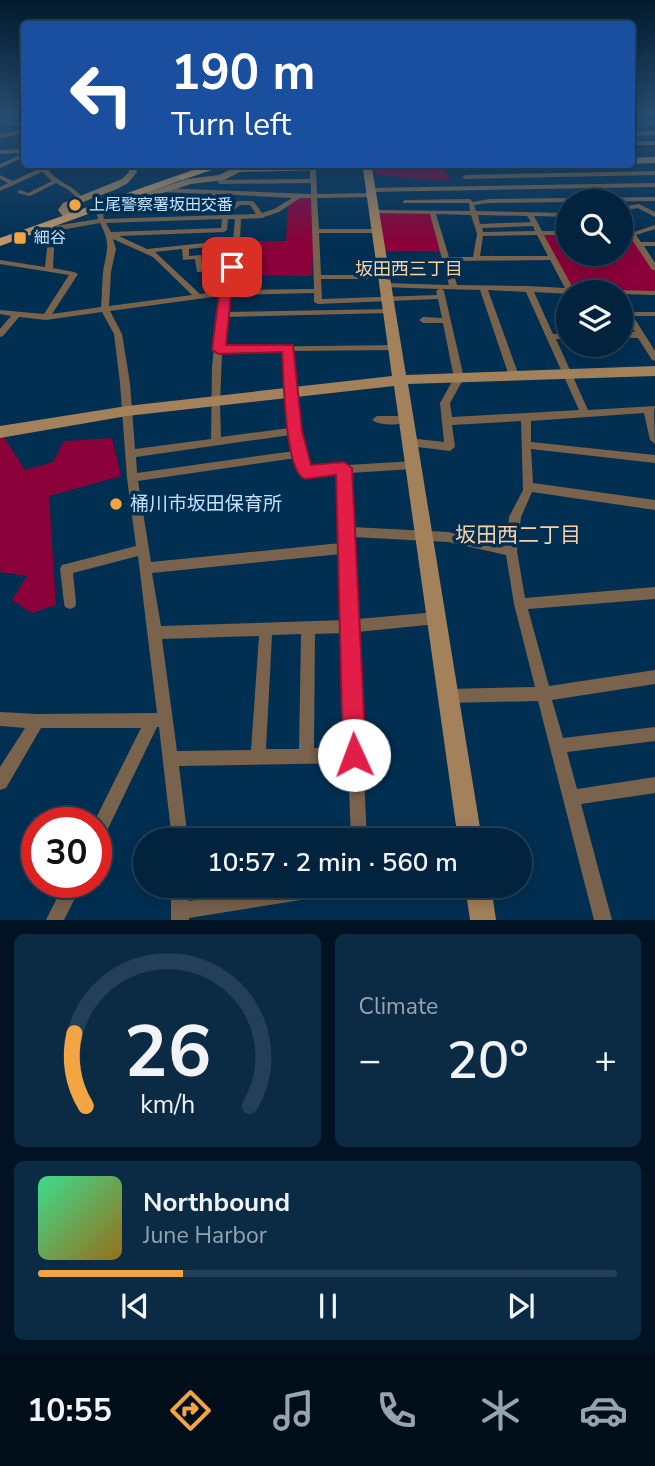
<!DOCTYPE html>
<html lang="en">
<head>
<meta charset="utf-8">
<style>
  :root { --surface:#01233e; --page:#0b2b45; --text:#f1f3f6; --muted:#96a4b0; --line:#234058; --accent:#f3a443 }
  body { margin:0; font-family:"Nunito Sans","Noto Sans JP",sans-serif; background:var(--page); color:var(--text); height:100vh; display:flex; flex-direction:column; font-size:26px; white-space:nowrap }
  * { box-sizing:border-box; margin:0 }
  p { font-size:23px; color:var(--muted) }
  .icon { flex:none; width:38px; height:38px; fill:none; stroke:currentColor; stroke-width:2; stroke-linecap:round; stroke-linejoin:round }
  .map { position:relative; height:920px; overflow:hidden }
  .side { display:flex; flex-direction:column; gap:14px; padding:14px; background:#011322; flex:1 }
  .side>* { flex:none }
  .hud { position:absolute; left:21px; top:21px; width:614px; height:147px; border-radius:7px; box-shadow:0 4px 18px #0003,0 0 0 2px var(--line); background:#1a4fa0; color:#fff; overflow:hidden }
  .buttons { position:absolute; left:556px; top:189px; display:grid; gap:14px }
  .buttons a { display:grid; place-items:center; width:77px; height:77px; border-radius:50%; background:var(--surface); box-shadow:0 4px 18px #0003,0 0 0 2px var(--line); font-size:35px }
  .speed { position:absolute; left:21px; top:807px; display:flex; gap:14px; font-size:35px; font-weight:700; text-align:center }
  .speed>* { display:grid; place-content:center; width:91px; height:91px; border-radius:50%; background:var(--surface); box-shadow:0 4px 18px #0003,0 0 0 2px var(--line); line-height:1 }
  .speed .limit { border:10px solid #d22; background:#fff; color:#111 }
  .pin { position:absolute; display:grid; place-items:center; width:60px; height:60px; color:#fff; margin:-30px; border-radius:14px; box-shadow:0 4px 10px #0006 }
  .me { position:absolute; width:77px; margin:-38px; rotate:358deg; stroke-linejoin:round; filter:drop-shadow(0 0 5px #0008) }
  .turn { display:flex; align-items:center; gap:24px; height:147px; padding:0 35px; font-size:32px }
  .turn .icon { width:91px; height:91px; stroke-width:2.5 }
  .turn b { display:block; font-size:49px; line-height:60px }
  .big { font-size:52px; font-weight:600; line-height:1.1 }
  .side .tile { flex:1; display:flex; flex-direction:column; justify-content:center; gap:10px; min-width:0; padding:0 24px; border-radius:10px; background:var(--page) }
  .side .dial { align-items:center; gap:0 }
  .dial svg { height:182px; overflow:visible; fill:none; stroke:var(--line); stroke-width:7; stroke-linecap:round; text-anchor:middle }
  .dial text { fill:var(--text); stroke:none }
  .song { display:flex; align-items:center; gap:21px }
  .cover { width:84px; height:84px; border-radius:10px; background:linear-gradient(135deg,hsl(150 70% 55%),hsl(40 70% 35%)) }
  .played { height:7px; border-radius:4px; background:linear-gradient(90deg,var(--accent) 25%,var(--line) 25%) }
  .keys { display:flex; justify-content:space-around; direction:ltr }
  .heat { display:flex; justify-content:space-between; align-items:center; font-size:38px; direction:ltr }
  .side .tiles { flex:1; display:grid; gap:14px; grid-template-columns:1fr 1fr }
  .tile:last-child { grid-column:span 2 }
  .trip { position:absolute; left:133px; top:828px; width:399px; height:70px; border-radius:35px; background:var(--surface); box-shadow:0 4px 18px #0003,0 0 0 2px var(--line); font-weight:600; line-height:70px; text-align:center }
  .menu { display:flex; height:112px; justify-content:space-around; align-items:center; background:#000e19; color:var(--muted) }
  .menu .icon { width:49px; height:49px }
  .menu .on { color:var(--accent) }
  .menu b { font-size:32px; color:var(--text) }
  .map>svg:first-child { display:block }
</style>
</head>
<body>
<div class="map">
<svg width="655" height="920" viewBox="0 0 655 920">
  <rect width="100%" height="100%" fill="#012f52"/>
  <!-- green -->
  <g fill="#8b0139">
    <path d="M443 167 451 181 376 175 375 168Z"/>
    <path d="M298 196H315L312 276 229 275 239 241H286L288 204Z"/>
    <path d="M374 211 433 214 443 252 380 251Z"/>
    <path d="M540 233H569V254H621V233H632L655 268V292L569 289Z"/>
    <path d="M0 436H3L25 470 53 462 64 441 112 438 121 476 49 496 56 605 32 613 12 600 27 576 0 572Z"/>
  </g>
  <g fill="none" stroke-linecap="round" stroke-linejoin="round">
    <!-- stream -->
    <path stroke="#4b5855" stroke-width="2" d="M632 129 655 123"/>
    <!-- river -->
    <g fill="#171e0d" fill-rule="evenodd">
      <path d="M655 143V147L632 148V144Z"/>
      <path d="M259 164 244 168 240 165V164Z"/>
    </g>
    <!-- street -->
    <g fill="#79634c" fill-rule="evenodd">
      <path d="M0 120 24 123V126L0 124Z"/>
      <path d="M24 130V133L0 138V134Z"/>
      <path d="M655 131V135L632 136V132Z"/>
      <rect x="632" y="141" width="23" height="4"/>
      <path d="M24 149V153L0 154V150Z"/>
      <path d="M24 153V157L0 168V164Z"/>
      <path d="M40 164H46C50 180 72 184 82 197V199H78L69 190 56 183 30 196 18 193 17 192 20 190 28 193 52 181 42 172 0 191V187L8 183 0 179V175L13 181 40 168Z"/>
      <path d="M313 165 316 167 317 194 371 193 374 195 371 197 317 198 319 229H377L380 231 377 233H319L321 275H384L388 277 384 279H321L322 299 437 295 436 291 439 289 383 287 382 285 386 283 449 285 430 214 374 213 372 212V210L470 211 469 203H403V201L405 200 470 199 473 202 489 199 655 197V201L489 203 474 205 476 211 569 213V217L534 216 542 231H569V235H544L573 288 613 290 617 292H569V294L534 292 553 334 569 333V339H556L588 410 655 406 654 413 655 444 650 440 644 413 531 421V442L655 455V463L531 449 533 483 655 500V510L532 492 521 517 517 551 525 598 655 587V599L528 609 549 686 655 670V684L552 700 563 738 655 727V741L567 752 577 789 655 777V793L581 804 612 920H594L538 701 447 703 442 701 440 696 442 691 447 689 535 687 514 604 506 555 448 542 353 537 357 619 437 612 442 614 444 618 442 622 437 624 357 632 367 840H351L348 763 179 766 188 840H172L159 727H157L102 841 96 843V822H94L141 728H41L6 788 0 790V767L25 728 0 726V712L37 714 157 713 138 556 73 573 76 603 75 607 70 609 65 607 64 603 60 569 62 565 136 546 127 478 120 383 114 334 102 312 46 320 19 317 3 336 0 337V329L11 316 0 314V310L44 314 69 275 0 264V260L45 267 50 222H54L55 226 98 219 97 214C113 201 134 204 153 204L156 192 163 188 311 194V183L220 184 217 182 220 180 310 179V167ZM162 192 210 194 205 201 174 203 173 204 176 206 207 205 235 209 240 205H250L256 214 104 219 103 215 118 208 158 207ZM216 194 292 198 274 209 262 213 254 202 252 201H238L233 205 211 202ZM300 198H311L314 289 229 290 240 243 243 241 240 239 241 219 263 218 264 217 279 212ZM436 214 471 215 477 234 473 257H449ZM478 215 527 216 531 222 480 224ZM222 219 221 228 111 232 106 223ZM228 219H235L233 240 147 249 119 236 224 232 227 230ZM100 223C112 246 106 250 103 273 102 284 102 296 101 307L52 314 78 274 74 272 53 268 55 231ZM533 226 535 231 483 232 482 228ZM537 235 548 256H480L483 236ZM113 239 153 257 192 295 109 306 111 272 116 249ZM233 244 227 265 203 267 201 255 189 256V249ZM182 249 183 260 195 259 197 272 226 270 221 291 200 294 155 252ZM550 260 565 288 528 286 457 285 450 261ZM442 289 480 290 509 376 514 379 519 376 488 290 526 292 579 410 452 417 450 403 464 378 444 291ZM314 293V302L318 304 438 299 442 318 423 317 419 320 423 323H443L454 378 440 403 444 442 409 438 404 442 409 446 450 451 455 447 452 425 521 421 523 490 509 517 506 545 448 532 352 527 350 473 413 469 417 468 418 465 417 462 413 461 348 465 344 464 309 468 299 431 294 351 396 350 400 347 399 345 223 347 226 317 390 313 394 311 390 309 226 312 228 295ZM220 296 212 366 211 439 135 449 130 383 122 334 110 311ZM285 351 289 428 221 437 220 404 222 353ZM290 435 294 451 137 473 136 457ZM296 458 301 475 305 476 339 474 341 543 151 562 138 481ZM341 554 344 620 161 626 152 573ZM344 633 348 748H314L315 634ZM301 634 299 749H266L272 635ZM259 636 251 750 177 751 162 639Z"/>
      <path d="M655 171V175L465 179 462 177 465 175Z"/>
      <path d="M655 183V187L369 192 366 190 369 188Z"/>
      <path d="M639 204 655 212V217L638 208 621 211V207Z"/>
      <path d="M621 216 634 232 655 225V229L636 235 641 242H655V246H644L655 263V270H652L621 223Z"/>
      <path d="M618 290 655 291V295L621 294V292H617Z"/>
      <path d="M621 302H624L630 312H655V316H633L655 351V361L652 360 638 338H621V332H635L621 311Z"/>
      <path d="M377 416H405L410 420C402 426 380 426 372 420Z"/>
      <path d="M65 882H83L64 920H46Z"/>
      <path d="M171 886H188L189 901 282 886H341L338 892 332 895 189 918V920H171Z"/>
    </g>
    <!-- secondary -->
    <g fill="#a3815b" fill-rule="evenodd">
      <path d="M655 157V163L632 164V158Z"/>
      <path d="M128 164H136L137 172 128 183 117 189 70 207 68 210 74 217 73 219H65L58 210 63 203 122 179 129 172Z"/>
      <path d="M317 164H453L372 168 406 375 655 366V376L408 384 482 840H458L394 386 127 416 0 438V426L127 406 392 376 363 169 240 172 224 180 191 184 115 208 110 205 187 179 219 175 238 166Z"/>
      <path d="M465 886H491L496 920H470Z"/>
    </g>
    <!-- primary -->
    <path fill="#c49767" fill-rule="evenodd" d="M201 167 204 168V172L0 246V238Z"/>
    <!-- highway -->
    <path fill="#e2ac71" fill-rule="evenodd" d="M212 164H230L182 180 177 177Z"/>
  </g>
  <!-- sky -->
  <linearGradient id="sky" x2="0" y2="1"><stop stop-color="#011a2d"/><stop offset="0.47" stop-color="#274d71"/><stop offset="1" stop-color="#274d71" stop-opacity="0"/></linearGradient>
  <rect width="655" height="244" fill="url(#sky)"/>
  <!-- route -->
  <path fill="#e11d48" stroke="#92132f" stroke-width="2" d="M232 263 237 267 231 294 226 345H293L302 431 311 465 344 462 352 468 366 755 362 763 354 766 346 763 343 755 336 475 305 479C284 472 284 375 282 352L219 354 212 350 219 294 226 267Z"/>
  <!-- markers -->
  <g fill="#f3a443" stroke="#012f52" stroke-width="2.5">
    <circle cx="75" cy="205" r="7"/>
    <rect x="13" y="231" width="14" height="14" rx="3.5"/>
    <circle cx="116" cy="504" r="7"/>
  </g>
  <g text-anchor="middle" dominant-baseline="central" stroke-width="7" stroke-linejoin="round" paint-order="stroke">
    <!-- far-poi labels -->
    <g font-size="16" fill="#c4e0fd" stroke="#012f52" text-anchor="start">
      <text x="89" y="205">上尾警察署坂田交番</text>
      <text x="34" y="238">細谷</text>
    </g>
    <!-- far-neighbourhood labels -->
    <g font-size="18" fill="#fdd0a1" stroke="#012f52">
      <text x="409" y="269">坂田西三丁目</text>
    </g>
    <!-- poi labels -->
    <g font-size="19" fill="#c4e0fd" stroke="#012f52" text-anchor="start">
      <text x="130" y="504">桶川市坂田保育所</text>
    </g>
    <!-- neighbourhood labels -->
    <g font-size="21" fill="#fdd0a1" stroke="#012f52">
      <text x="518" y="535">坂田西二丁目</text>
    </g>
  </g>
</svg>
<div class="buttons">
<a><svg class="icon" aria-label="search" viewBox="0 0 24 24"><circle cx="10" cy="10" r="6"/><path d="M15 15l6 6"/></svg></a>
<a><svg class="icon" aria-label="layers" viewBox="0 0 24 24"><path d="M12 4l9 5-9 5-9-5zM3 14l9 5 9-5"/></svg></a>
</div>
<div class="speed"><div class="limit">30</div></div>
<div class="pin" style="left:232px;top:267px;background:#d93025"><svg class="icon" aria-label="arrive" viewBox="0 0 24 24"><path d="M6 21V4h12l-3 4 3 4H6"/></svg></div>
<svg class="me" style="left:354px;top:755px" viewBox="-20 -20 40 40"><circle r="19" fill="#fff"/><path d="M0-13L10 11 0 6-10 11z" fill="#e11d48"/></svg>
<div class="trip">10:57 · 2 min · 560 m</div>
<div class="hud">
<div class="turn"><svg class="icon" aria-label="left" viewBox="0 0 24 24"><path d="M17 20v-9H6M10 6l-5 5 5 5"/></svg><div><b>190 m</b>Turn left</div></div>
</div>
</div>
<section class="side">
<div class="tiles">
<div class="tile dial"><svg viewBox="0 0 100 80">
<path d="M14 69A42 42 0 1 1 86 69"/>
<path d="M14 69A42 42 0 0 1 9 37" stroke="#f3a443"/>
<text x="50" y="56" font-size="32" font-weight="700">26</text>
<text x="50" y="72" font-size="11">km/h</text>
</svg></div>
<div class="tile"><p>Climate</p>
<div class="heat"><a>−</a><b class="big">20°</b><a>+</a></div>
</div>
<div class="tile">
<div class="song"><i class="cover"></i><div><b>Northbound</b><p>June Harbor</p></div></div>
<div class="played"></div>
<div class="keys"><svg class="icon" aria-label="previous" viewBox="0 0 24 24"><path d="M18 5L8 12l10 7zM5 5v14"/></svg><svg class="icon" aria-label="pause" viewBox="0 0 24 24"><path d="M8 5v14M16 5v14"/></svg><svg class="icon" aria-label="next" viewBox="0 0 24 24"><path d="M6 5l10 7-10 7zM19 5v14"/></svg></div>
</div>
</div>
</section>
<nav class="menu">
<b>10:55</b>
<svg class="icon on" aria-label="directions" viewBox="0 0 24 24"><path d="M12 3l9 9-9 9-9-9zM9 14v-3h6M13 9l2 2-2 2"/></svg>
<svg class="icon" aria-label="music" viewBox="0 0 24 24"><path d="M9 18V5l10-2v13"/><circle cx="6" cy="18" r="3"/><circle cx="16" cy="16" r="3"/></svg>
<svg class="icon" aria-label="phone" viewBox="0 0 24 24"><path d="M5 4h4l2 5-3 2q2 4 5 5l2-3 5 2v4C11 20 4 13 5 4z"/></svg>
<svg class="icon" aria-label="climate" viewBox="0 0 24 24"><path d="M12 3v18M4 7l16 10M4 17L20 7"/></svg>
<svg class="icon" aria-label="car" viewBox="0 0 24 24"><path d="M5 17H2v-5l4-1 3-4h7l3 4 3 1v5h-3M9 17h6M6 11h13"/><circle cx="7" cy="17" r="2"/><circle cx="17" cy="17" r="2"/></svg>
</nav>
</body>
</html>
